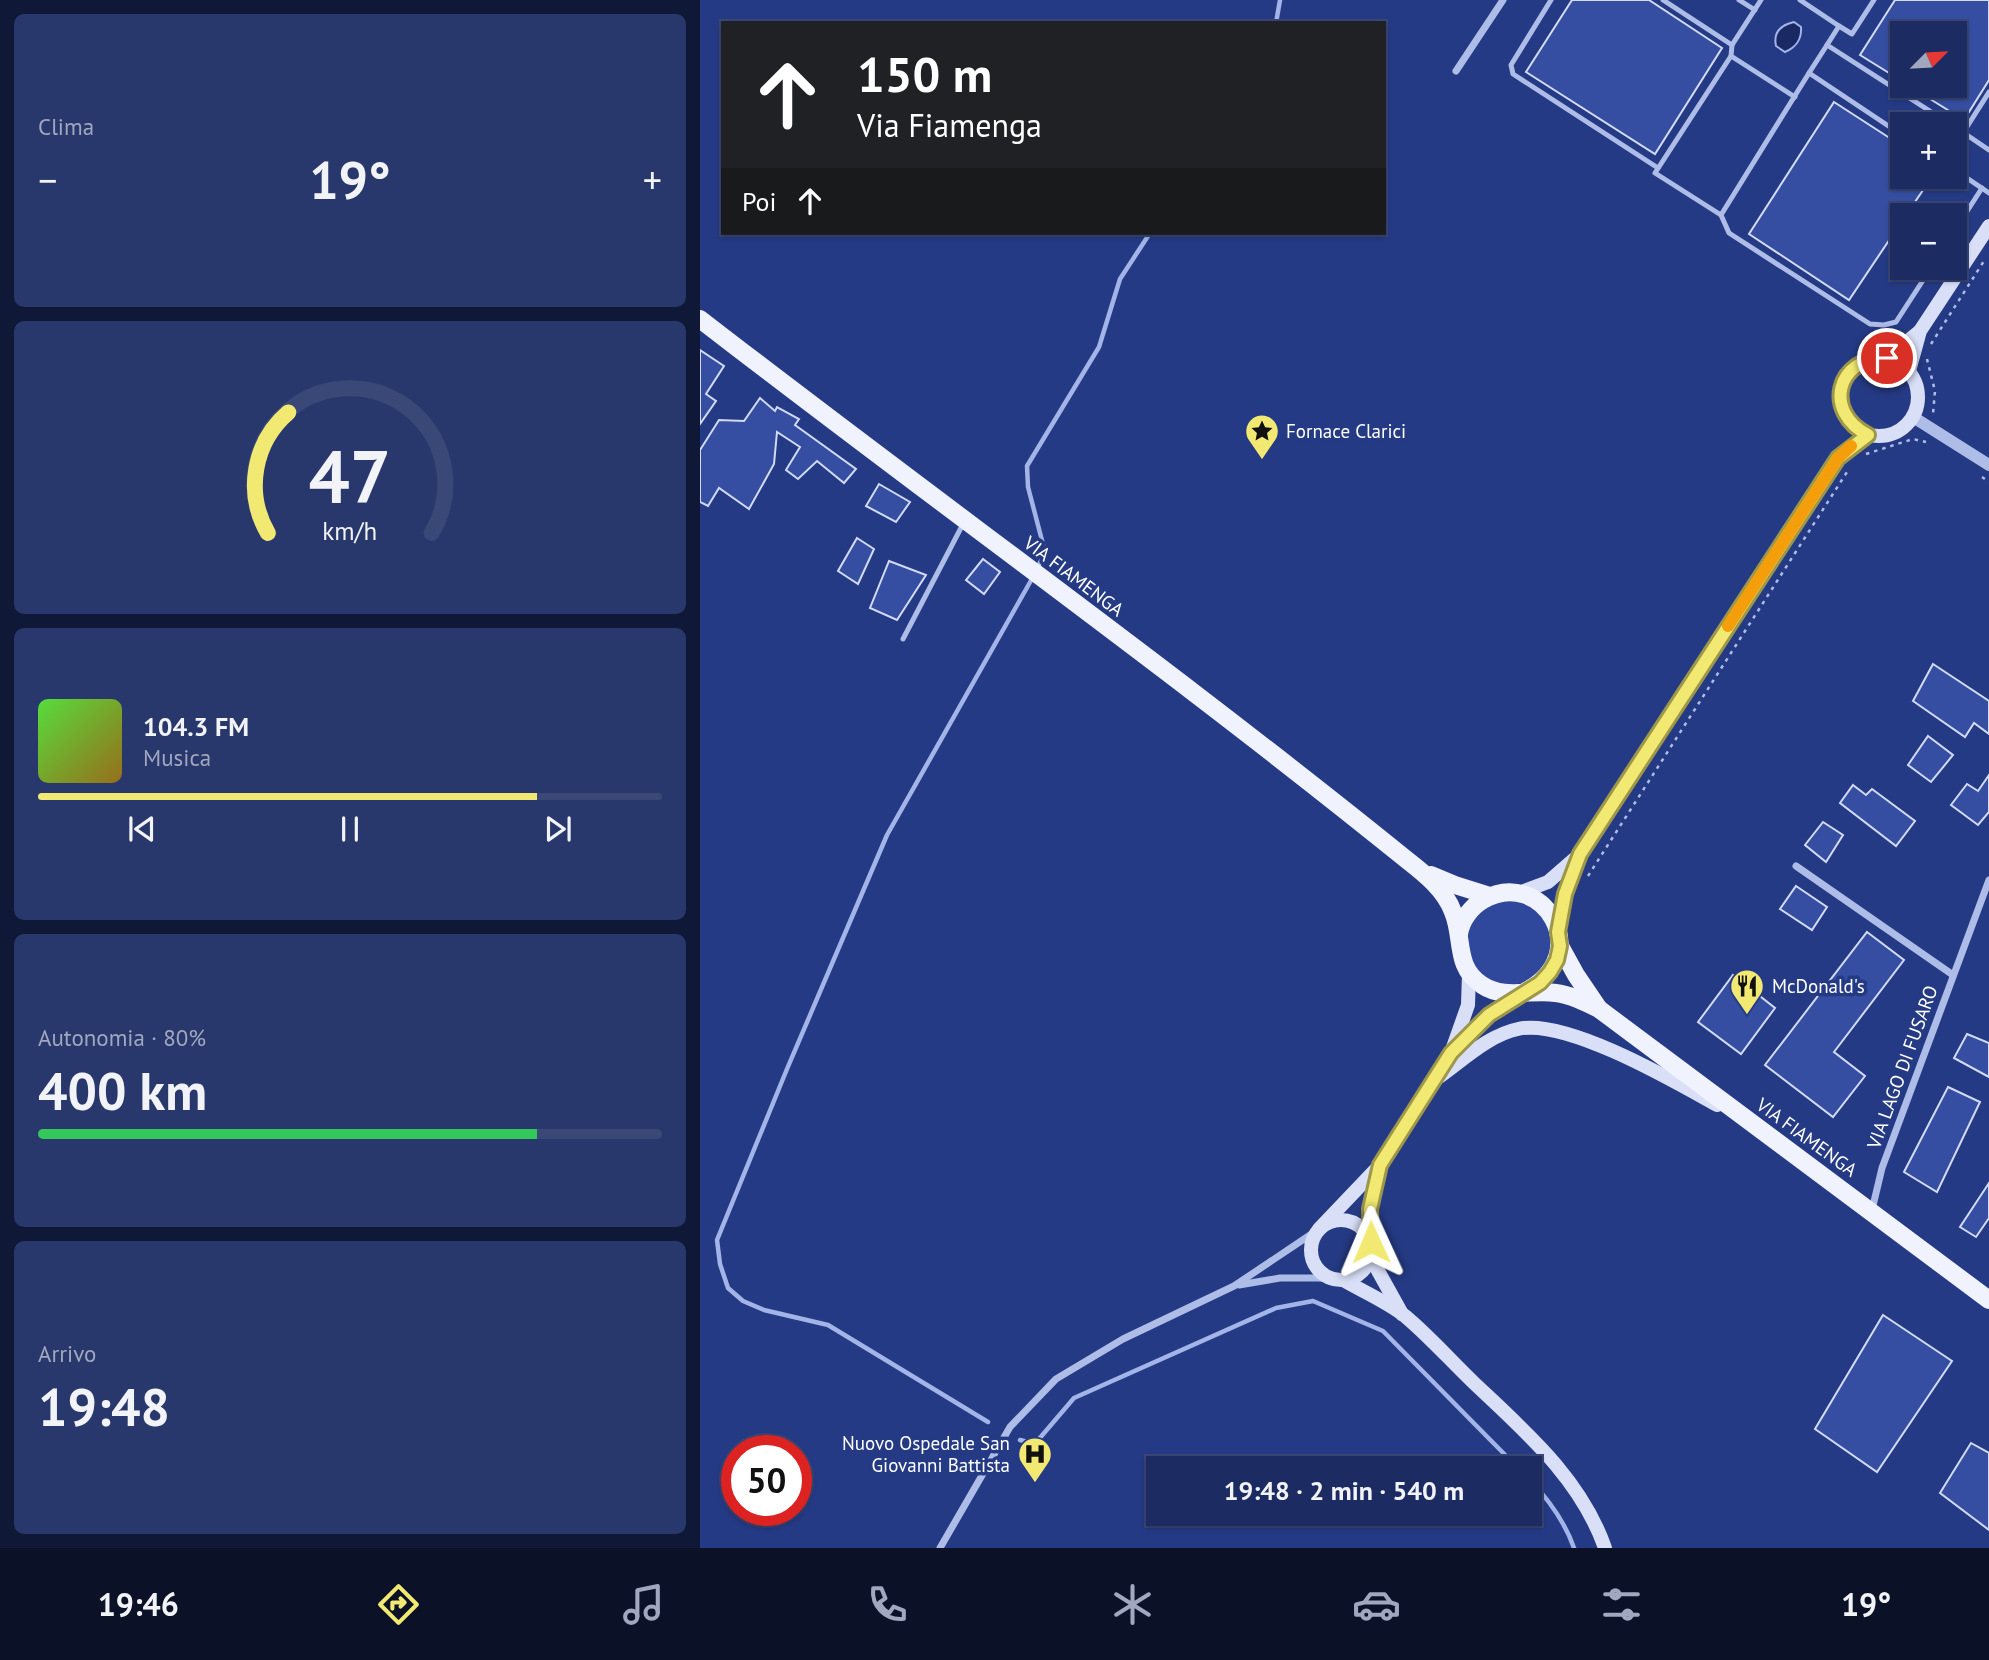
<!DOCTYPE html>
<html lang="it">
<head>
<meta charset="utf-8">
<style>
  :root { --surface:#1c2c63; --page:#29386c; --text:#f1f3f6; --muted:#a0a7be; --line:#3a4878; --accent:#f2e972 }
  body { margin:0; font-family:"PT Sans",sans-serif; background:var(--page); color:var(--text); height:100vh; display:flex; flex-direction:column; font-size:26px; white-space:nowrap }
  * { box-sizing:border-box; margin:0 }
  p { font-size:23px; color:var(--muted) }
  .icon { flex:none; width:38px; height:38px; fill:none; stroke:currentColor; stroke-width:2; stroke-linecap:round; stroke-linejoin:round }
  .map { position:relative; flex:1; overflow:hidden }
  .details { display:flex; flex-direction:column; gap:14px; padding:14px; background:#0f1836; width:700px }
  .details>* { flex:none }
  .top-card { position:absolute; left:21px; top:21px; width:665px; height:214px; border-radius:0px; box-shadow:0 2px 5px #0004,0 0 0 2px var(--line); background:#202124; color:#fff; overflow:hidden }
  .needle { width:46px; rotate:66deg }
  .controls { position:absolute; left:1190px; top:21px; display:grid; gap:14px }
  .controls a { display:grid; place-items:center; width:77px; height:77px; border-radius:0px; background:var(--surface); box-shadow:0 2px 5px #0004,0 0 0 2px var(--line); font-size:35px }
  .speed { position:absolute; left:21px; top:1435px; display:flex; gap:14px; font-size:35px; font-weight:700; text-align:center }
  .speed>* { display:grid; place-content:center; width:91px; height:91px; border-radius:50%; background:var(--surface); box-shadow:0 2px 5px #0004,0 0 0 2px var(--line); line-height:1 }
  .speed .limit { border:10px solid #d22; background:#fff; color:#111 }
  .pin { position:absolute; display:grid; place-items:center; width:60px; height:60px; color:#fff; margin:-30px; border:4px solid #fff; border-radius:50%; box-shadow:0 2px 7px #0007 }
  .me { position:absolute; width:77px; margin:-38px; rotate:359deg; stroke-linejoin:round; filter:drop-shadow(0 0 5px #0008) }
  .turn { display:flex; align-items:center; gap:24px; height:147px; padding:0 21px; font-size:32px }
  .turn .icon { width:91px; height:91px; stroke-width:2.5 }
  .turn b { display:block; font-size:49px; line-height:60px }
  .then { display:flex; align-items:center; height:66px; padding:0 21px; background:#0003; gap:14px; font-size:26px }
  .big { font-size:52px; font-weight:800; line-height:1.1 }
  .details .tile { flex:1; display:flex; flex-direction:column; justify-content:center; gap:10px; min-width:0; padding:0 24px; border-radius:10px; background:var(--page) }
  .details .dial { align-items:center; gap:0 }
  .dial svg { height:182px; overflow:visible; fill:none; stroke:var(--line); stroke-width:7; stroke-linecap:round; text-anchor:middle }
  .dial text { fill:var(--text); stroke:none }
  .song { display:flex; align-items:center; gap:21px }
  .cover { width:84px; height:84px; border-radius:10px; background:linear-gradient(135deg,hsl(110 70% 55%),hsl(40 70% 35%)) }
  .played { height:7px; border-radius:4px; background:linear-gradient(90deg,var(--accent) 80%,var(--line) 80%) }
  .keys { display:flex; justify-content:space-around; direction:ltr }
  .heat { display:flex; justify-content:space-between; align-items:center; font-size:38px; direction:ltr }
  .charge { height:10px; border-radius:5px; background:linear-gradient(90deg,#34c759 80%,var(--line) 0) }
  .trip { position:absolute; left:446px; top:1456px; width:396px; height:70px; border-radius:0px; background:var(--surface); box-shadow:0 2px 5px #0004,0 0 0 2px var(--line); font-weight:800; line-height:70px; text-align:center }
  .menu { display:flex; height:112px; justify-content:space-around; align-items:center; background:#0b1228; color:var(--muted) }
  .menu .icon { width:49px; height:49px }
  .menu .active { color:var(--accent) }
  .menu b { font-size:32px; color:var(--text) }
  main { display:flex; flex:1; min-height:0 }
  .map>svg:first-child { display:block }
</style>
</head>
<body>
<main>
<section class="details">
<div class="tile"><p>Clima</p>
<div class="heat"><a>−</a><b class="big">19°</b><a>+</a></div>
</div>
<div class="tile dial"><svg viewBox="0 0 100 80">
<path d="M14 69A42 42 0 1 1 86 69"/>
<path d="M14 69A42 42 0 0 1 23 16" stroke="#f2e972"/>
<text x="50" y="56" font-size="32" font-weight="700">47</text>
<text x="50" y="72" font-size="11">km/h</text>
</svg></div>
<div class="tile">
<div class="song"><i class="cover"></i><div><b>104.3 FM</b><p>Musica</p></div></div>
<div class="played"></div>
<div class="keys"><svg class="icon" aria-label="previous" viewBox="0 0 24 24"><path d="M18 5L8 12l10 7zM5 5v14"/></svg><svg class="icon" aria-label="pause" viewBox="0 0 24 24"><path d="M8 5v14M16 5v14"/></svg><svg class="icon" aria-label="next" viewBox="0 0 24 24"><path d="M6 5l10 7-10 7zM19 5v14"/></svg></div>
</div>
<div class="tile"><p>Autonomia · 80%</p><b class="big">400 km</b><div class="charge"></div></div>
<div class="tile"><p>Arrivo</p><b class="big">19:48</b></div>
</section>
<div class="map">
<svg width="1289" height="1548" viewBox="0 0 1289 1548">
  <rect width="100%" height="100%" fill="#253a84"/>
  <!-- green -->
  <circle fill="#2f489c" cx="809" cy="943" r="42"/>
  <!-- water -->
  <path fill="#1a2964" stroke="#a2b4e8" stroke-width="2" d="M1094 22 1101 27C1102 40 1096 47 1085 52L1076 46C1073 32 1081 25 1094 22Z"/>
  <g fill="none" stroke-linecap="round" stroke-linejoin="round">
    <!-- stream -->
    <g stroke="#a2b4e8" stroke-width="4.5">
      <path d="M576 23 580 0"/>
      <path d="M337 569 345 552 328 487 327 466 399 347 420 279 450 233"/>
      <path d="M288 1422 128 1325 64 1310 43 1301 28 1288 20 1264 17 1240 87 1069 187 835 333 577"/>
      <path d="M320 1440 332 1443 339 1439 374 1398 576 1308 613 1301 683 1331 818 1468"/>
      <path d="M830 1480C849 1500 865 1522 874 1548"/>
    </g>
  </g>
  <!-- building -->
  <g fill="#354ea1" stroke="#d2daf6" stroke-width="2">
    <path d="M872 0H949L1022 48 955 154 826 72Z"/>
    <path d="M1195 0H1289V80L1264 120 1209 86H1255V33H1202V81L1160 55Z"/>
    <path d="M1134 102 1202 146V177H1232L1206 215H1202V221L1149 300 1049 234Z"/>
    <path d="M0 350 24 366 6 394 16 401 0 424Z"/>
    <path d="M60 398 75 411 77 407 99 419 95 425 156 469 144 483 117 461 98 479 86 470 100 447 77 432 74 464 49 509 19 488 8 506 0 502V450L19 420 44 421Z"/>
    <path d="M179 484 210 502 196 522 166 506Z"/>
    <path d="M157 538 174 549 158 584 138 571Z"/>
    <path d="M283 559 300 572 284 594 266 580Z"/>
    <path d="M189 561 226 575 197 620 170 608Z"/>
    <path d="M1233 664 1289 701V734L1274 723 1265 737 1213 701Z"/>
    <path d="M1228 736 1253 755 1231 782 1208 765Z"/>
    <path d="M1289 775V812L1278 825 1251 805 1267 784 1278 791Z"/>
    <path d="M1153 785 1166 795 1172 789 1215 821 1196 846 1140 803Z"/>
    <path d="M1123 822 1143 835 1126 862 1105 845Z"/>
    <path d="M1096 886 1127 907 1112 930 1080 909Z"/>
    <path d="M1167 932 1204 960 1134 1052 1165 1076 1133 1117 1065 1065Z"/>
    <path d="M1033 975 1075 1008 1041 1054 998 1022Z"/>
    <path d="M1267 1034 1289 1043V1077L1254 1058Z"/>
    <path d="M1248 1087 1280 1102 1237 1192 1204 1172Z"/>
    <path d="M1289 1183V1218L1276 1237 1260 1227Z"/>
    <path d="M1183 1315 1252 1361 1177 1472 1115 1429Z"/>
    <path d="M1271 1443 1289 1453V1530L1240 1493Z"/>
  </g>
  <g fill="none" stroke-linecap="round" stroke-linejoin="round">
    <!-- path -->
    <g stroke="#aebce8" stroke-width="2.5" stroke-dasharray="3.5 5" stroke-linecap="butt">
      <path d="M1231 344 1284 261"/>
      <path d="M1227 359 1235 391 1233 414"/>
      <path d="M1166 454 1213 439 1226 442"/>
      <path d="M1282 477 1289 482"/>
      <path d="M888 876 1147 472"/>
    </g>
    <!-- service -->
    <g stroke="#aebce8" stroke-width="5">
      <path d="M851 0 811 65 813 74 958 168"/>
      <path d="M963 0 1032 45 1031 56 1095 97"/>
      <path d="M1039 0 1055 10"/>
      <path d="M1100 0 1139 26"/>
      <path d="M1174 0 1152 34 1139 26 1127 45 1250 124"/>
      <path d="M1032 45 1061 0"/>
      <path d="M1109 73 1127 45"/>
      <path d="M1255 127 1289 150"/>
      <path d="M1263 133 1289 92"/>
      <path d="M1202 135 1109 73 1021 215 1029 233 1170 324 1184 325 1196 322 1231 268"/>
      <path d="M1255 170 1289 193"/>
      <path d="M1021 215 955 173 1031 56"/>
      <path d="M1255 230 1282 188"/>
      <path d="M203 639 263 524"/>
    </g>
    <!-- minor -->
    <g stroke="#aebce8" stroke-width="7">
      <path d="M756 71 803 0"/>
      <path d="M1096 866 1253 975"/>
      <path d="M1172 1210 1182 1168 1289 880"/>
      <path d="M539 1285 580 1278H627"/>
      <path d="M240 1548 310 1427 356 1379 423 1339 534 1286 619 1229"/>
    </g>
    <!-- tertiary -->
    <path stroke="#aebce8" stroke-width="12" d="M1213 417 1289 465"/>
    <!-- secondary -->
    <g stroke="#d8dff7" stroke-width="14">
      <path d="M1187 358 1219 332"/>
      <circle cx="1179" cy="397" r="39"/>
      <path d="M1209 371 1220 331 1289 226"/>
      <path d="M819 893 848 882 879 855"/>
      <path d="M858 932 865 894 880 854 1138 458 1168 435"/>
      <path d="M755 1050 789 1015 825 992"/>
      <path d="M736 1079C761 1062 788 1035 818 1029 866 1018 974 1081 1017 1105"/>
      <circle cx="641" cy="1250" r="30"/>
      <path d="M619 1229 680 1165 751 1053 768 1005 769 974"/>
      <path d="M671 1241 670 1209 679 1168"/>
      <path d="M671 1258 702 1314"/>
      <path d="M645 1281C664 1292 687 1302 705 1316 729 1336 751 1361 774 1383 826 1432 881 1479 905 1548"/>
    </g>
    <!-- primary -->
    <g stroke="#f0f2fe" stroke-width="18">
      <path d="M0 319C235 501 476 673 707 860 725 874 745 890 753 912 764 938 754 967 782 985 804 1000 831 989 856 993 871 995 885 1002 899 1009L1289 1300"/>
      <path d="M731 875 755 885 790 896"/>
      <path d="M759 934C761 920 771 907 783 900 841 866 897 953 826 991"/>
      <path d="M860 946 876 975 899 1009"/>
    </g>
  </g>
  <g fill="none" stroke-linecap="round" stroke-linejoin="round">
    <!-- route casing -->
    <g stroke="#9d974a" stroke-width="18">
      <path id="route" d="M671 1242 670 1209 680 1165 751 1053 789 1015 840 983 850 972 857 960 860 946 858 932 865 894 880 854 1138 458 1168 435C1123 412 1136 357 1187 358"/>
    </g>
    <!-- route -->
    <use href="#route" stroke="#f2e972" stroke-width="12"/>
    <!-- slow -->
    <path stroke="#f59e0b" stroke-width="12" d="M1028 626 1138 458 1151 446"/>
  </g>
  <!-- icons -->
  <defs>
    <g id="sight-pin" transform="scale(1.75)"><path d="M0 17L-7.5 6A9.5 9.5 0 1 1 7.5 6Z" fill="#f2e972" stroke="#253a84"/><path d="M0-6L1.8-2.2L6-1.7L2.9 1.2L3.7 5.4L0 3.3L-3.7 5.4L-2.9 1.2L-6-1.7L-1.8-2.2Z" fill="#111"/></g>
    <g id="restaurant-pin" transform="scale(1.75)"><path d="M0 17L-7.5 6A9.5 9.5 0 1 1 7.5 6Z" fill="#f2e972" stroke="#253a84"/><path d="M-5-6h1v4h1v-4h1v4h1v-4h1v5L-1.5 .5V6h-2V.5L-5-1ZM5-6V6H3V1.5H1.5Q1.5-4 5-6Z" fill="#111"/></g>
    <g id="hospital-pin" transform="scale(1.75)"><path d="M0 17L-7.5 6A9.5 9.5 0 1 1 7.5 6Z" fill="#f2e972" stroke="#253a84"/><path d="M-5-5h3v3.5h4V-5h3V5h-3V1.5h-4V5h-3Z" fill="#111"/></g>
  </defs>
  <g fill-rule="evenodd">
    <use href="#sight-pin" x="562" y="431"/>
    <use href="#restaurant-pin" x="1047" y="986"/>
    <use href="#hospital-pin" x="335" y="1454"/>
  </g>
  <g text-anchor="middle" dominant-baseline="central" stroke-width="7" stroke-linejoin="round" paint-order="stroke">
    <!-- poi labels -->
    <g font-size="19" fill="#fff" stroke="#253a84" text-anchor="start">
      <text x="586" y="431">Fornace Clarici</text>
      <text x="1072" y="986">McDonald's</text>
      <text x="310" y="1443" text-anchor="end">Nuovo Ospedale San<tspan x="310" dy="22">Giovanni Battista</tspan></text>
    </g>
    <!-- street labels -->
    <g font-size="19" fill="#fff" stroke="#253a84">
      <text transform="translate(374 576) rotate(37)">VIA FIAMENGA</text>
      <text transform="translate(1202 1067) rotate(-70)">VIA LAGO DI FUSARO</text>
      <text transform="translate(1107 1137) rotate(36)">VIA FIAMENGA</text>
    </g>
  </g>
</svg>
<div class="controls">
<a><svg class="needle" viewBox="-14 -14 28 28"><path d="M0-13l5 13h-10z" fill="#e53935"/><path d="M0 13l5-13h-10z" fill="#a0a7be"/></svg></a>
<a>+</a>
<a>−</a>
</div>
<div class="speed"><div class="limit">50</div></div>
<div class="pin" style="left:1187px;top:358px;background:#d93025"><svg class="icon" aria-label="arrive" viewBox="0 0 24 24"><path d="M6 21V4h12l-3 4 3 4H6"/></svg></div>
<svg class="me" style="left:671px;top:1242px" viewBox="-20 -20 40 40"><path d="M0-17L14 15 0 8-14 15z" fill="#f2e972" stroke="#fff" stroke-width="4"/></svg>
<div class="trip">19:48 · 2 min · 540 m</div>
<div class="top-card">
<div class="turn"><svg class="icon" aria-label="ahead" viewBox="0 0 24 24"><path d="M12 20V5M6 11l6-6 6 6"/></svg><div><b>150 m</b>Via Fiamenga</div></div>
<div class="then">Poi<svg class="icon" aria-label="ahead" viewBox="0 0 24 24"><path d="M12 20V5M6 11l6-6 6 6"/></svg></div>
</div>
</div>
</main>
<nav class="menu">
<b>19:46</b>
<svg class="icon active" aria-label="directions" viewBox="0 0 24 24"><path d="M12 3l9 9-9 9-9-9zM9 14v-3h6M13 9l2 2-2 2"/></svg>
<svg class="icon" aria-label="music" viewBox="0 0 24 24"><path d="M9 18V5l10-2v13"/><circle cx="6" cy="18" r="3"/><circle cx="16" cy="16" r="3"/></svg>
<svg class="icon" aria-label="phone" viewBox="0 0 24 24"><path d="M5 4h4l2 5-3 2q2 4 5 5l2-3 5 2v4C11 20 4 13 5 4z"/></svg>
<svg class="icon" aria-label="climate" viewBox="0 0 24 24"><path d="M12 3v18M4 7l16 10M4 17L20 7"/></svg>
<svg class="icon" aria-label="car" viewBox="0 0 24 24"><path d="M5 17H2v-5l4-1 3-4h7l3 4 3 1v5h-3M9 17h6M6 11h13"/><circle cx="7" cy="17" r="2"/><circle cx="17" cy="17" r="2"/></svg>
<svg class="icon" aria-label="filters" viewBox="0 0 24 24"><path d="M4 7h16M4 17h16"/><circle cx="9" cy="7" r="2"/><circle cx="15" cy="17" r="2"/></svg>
<b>19°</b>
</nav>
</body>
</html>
